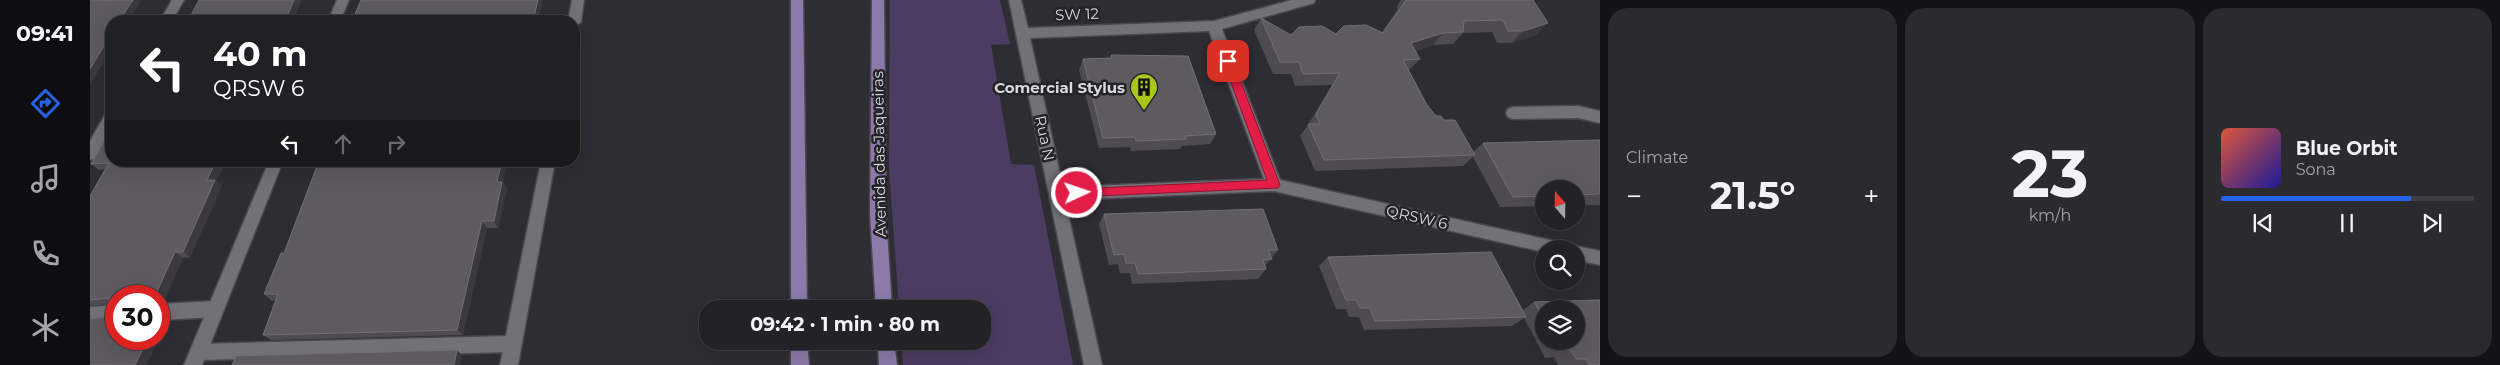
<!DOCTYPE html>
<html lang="en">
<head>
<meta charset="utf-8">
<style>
  :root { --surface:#232227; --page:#2b2a2f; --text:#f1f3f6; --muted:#a3a4a7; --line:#403f44; --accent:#2563eb }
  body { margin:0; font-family:Montserrat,sans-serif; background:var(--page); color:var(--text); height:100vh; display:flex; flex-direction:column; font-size:19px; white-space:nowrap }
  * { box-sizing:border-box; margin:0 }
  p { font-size:16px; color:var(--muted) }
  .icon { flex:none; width:28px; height:28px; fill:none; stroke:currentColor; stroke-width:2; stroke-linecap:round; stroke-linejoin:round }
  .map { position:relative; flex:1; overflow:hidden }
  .side { display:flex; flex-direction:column; gap:8px; padding:8px; background:#131315; width:900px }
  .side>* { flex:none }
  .guide { position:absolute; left:15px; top:15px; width:475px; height:152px; border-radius:20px; box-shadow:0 5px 20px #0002,0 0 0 1px var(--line); background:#202124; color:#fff; overflow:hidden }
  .needle { width:32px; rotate:340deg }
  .buttons { position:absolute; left:1445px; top:180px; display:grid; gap:10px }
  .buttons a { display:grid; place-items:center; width:50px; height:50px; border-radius:50%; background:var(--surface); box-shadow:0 5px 20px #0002,0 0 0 1px var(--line); font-size:25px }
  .speed { position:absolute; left:15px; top:285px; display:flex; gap:10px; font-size:25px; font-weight:700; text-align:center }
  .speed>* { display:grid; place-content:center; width:65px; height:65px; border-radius:50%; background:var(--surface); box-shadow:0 5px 20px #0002,0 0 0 1px var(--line); line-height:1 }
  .speed .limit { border:8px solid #d22; background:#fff; color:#111 }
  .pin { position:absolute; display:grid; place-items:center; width:42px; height:42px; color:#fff; margin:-21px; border-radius:10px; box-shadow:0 2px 8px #0006 }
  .me { position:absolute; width:55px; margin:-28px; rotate:87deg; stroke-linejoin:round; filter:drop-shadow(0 0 4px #0008) }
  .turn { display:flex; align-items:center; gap:18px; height:105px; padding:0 25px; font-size:22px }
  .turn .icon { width:65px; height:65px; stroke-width:2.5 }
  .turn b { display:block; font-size:35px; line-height:42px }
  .lanes { display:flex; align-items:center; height:48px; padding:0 25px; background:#0003; justify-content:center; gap:25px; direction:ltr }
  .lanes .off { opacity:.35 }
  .big { font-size:38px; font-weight:700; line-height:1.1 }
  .side .tile { flex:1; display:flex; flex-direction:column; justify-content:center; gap:8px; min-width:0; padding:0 18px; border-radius:20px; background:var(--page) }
  .side .dial { align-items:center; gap:0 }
  .dial b { font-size:65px; line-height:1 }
  .song { display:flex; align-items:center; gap:15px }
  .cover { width:60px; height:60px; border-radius:8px; background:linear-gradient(135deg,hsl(10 70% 55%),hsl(240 70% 35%)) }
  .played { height:5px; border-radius:2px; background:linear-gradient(90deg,var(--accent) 75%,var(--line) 75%) }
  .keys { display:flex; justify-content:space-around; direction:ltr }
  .heat { display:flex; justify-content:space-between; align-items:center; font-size:28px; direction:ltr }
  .side .tiles { flex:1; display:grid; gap:8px; grid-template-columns:repeat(3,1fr) }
  .trip { position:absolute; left:609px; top:300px; width:292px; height:50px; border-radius:20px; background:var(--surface); box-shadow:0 5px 20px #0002,0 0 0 1px var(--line); font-weight:700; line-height:50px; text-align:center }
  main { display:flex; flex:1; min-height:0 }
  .menu { display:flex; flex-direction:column; width:90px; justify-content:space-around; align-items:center; background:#0e0e10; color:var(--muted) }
  .menu .icon { width:35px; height:35px }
  .menu .current { color:var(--accent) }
  .menu b { font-size:22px; color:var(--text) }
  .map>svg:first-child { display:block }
</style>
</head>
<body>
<main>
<nav class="menu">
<b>09:41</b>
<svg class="icon current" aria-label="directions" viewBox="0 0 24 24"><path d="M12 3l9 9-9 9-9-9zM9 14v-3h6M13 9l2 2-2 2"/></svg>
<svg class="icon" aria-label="music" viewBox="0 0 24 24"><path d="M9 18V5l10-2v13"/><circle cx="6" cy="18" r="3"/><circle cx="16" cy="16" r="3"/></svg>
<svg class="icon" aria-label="phone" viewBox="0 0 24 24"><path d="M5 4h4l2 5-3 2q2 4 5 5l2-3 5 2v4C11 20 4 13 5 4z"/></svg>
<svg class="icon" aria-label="climate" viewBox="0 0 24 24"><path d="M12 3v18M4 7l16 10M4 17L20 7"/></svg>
</nav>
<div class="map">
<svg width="1510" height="365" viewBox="0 0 1510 365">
  <rect width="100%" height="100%" fill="#2f2d34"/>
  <!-- green -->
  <path fill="#4b3d62" d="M800 0H910L920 44 901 45 921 164 944 165 983 365H813L812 341H892V309H809L799 167Z"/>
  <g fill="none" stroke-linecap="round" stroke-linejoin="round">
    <!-- service casing -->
    <g stroke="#4a484d" stroke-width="3">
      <g id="service">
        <path d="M1488 106 1510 111V123L1488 118 1423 119 1418 117 1416 113 1418 109 1423 107Z"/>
        <path d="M126 301 132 304 134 309 132 314 126 317 69 320V304Z"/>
        <path d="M26 305V321L0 323V307Z"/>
        <path d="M423 336 429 338 431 344 429 350 423 352 109 360 103 358 100 352 103 346 109 344Z"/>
      </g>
    </g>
    <!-- minor casing -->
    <g stroke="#4a484d" stroke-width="3">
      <g id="minor">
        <path d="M82 0H94L82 21H70Z"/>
        <path d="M247 0H259L250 21H238Z"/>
        <path d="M482 0H494L491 22 484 27V21H478Z"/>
        <path d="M919 0H931L938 28 1124 21 1202 0H1225L1224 3 1132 29 1190 180 1469 242 1475 244 1477 249H1454V252L1184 191 975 200 1012 365H994ZM1119 31 1174 179 973 187 940 38Z"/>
        <path d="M21 112V129L5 158 0 160V141L16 113Z"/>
        <path d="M179 161H193L112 365H94Z"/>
        <path d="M451 161H465L428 365H410Z"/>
        <path d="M1486 246 1510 251V265L1486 260V249H1480Z"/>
      </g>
    </g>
    <!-- primary casing -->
    <g stroke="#4a484d" stroke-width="3">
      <g id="primary">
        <path d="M701 0H713L717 309H701Z"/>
        <path d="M782 0H794L796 214 802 309H786L780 214Z"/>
        <path d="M701 341H717L719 365H701Z"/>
        <path d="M788 341H804L807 365H789Z"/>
      </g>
    </g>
    <!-- service -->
    <use href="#service" fill="#737178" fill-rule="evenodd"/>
    <!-- minor -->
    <use href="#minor" fill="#737178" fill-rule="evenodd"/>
    <!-- primary -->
    <use href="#primary" fill="#8b7aaa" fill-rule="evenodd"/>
  </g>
  <!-- wall -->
  <g fill="#4e4c52" fill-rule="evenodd">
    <path d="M1311 0H1443L1447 35 1421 43H1407L1402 32 1373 33 1363 44 1343 45 1325 51 1330 59 1319 70 1337 105 1346 116 1354 120 1383 152 1393 143 1510 140V205H1486V189H1454V206L1410 207 1383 157 1373 166 1225 171 1210 136 1218 125 1242 85 1205 86 1201 74H1183L1164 30 1171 18 1201 35 1292 32 1308 9 1307 6Z"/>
    <path d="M1021 55 1126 134 1120 144 1092 146 1090 149 1041 151 1040 147 1009 148 989 70 993 59 1020 58Z"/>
    <path d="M21 129V161H136L126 181 132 186 100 257 93 258 73 302 69 303V296H26V339H68L56 365H0V319L19 317V304L0 306V196L15 169 9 170 1 164Z"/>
    <path d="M413 183 417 189 408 228H397L373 335 181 340 173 335 186 300 182 301 174 294Z"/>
    <path d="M1014 214 1188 250 1175 266 1176 269 1168 279 1042 284 1040 273H1030L1028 264 1019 265 1009 224Z"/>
    <path d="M1401 252 1433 310 1444 302 1510 300V365H1468L1464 357 1455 358 1434 318 1422 326 1274 330 1269 317H1259L1256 309H1246L1229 266 1238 257ZM1454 309H1486V341H1454Z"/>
  </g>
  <!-- shaded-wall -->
  <g fill="#3b393f">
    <path d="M43 0H52L39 21H29Z"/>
    <path d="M204 0H212L203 21H195Z"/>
    <path d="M448 0H453L448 21H443Z"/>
    <path d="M1458 23 1447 35 1421 43 1433 31Z"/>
    <path d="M1353 33 1343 45 1311 55 1321 43Z"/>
    <path d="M21 34V50L0 85V69Z"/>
    <path d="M126 161H136L126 181 132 186 100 257 93 252 117 180Z"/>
    <path d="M412 161H418L413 183 417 189 408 228 404 221 407 182Z"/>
    <path d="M392 221 397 228 373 335 367 330Z"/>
    <path d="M85 252 93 258 73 302 69 303V296H65Z"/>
    <path d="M69 317 77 321 69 338Z"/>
    <path d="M58 339H68L56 365H45Z"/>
    <path d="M367 350 372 355 370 365H364Z"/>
  </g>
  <!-- building -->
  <g fill="#5d5b60" stroke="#706f74">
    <path d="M0 0H43L29 21H21V34L0 69Z"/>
    <path d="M109 0H204L195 21H98Z"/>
    <path d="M271 0H448L443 21H262Z"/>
    <path d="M1316 0H1443L1458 23 1433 31H1418L1413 20 1374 21 1373 32 1353 33 1321 43 1330 59 1313 60 1337 105 1346 116H1351L1354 120H1365L1385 155 1234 160 1218 124H1230L1226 114 1250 73 1213 74 1209 62H1190L1171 18 1201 35 1209 27 1232 26 1246 34 1254 26 1276 25 1293 33Z"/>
    <path d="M1021 55 1098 56 1126 134 1095 136 1096 139 1046 141 1045 137 1013 138 993 59 1022 58Z"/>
    <path d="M21 129V161H126L117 180H125L93 252H85L65 296H26V339H58L45 365H0V319L19 317V298L0 300V196L19 163 1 164Z"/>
    <path d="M1510 140V194L1486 195V189H1454V196L1423 197 1393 143Z"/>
    <path d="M229 161H412L407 182H412L404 221H392L367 330 173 335 188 294H174L191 253H194Z"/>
    <path d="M1173 209 1188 250H1178L1182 259 1173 260 1176 269 1048 274 1045 263H1036L1034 254 1024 255 1014 214Z"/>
    <path d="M1401 252 1436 317 1285 321 1280 308H1270L1266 300H1256L1238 257Z"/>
    <path d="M1510 300V365H1500L1496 359H1486L1480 349H1471L1466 341H1486V309H1454V319L1444 302Z"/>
    <path d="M367 350 364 365H142L146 356Z"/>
  </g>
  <!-- route -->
  <path fill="#e11d48" stroke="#92132f" d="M1138 57 1143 61 1190 185 1188 188 983 197V190L987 189 1177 180 1133 61Z"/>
  <!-- icons -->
  <defs>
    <g id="building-pin" transform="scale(1.4375)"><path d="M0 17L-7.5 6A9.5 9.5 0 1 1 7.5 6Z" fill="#a9c71a" stroke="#25232a"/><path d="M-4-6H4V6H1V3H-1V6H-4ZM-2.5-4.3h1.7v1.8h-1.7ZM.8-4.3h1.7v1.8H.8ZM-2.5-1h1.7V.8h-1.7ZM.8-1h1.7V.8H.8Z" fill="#111"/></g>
  </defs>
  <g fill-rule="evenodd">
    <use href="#building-pin" x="1054" y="87"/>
  </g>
  <g text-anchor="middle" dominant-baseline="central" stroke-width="5" stroke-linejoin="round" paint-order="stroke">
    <!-- street labels -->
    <g font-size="15" fill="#dad9dd" stroke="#25232a">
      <text transform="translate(987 14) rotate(-2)">SW 12</text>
      <text transform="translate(955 138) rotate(78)">Rua N</text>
      <text transform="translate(789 154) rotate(-91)">Avenida das Jaqueiras</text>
      <text transform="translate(1327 217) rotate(13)">QRSW 6</text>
    </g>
    <!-- poi labels -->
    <g font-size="15" font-weight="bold" fill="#dad9dd" stroke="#25232a" text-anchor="end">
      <text x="1035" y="87">Comercial Stylus</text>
    </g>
  </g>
</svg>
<div class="buttons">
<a><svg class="needle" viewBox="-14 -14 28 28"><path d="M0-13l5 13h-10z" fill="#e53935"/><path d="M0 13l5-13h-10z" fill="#a3a4a7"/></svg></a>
<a><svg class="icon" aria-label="search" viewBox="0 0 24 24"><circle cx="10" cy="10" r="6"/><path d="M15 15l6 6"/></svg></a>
<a><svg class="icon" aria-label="layers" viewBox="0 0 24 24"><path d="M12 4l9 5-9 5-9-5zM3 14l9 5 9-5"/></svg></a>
</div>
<div class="speed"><div class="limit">30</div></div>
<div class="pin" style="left:1138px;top:61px;background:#d93025"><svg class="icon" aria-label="arrive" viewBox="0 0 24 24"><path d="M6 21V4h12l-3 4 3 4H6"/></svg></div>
<svg class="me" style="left:987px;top:193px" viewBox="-20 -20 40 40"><circle r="17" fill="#e11d48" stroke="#fff" stroke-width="3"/><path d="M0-11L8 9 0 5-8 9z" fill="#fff"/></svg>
<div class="trip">09:42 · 1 min · 80 m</div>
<div class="guide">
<div class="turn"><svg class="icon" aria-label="left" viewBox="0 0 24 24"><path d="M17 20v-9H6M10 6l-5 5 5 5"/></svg><div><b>40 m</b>QRSW 6</div></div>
<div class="lanes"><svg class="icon" aria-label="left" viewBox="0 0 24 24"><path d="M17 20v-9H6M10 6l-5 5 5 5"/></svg><svg class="icon off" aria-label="ahead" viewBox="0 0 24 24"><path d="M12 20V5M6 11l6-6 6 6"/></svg><svg class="icon off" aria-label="right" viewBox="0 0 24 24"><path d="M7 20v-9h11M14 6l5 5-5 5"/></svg></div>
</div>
</div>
<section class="side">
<div class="tiles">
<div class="tile"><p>Climate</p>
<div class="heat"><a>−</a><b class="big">21.5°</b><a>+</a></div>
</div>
<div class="tile dial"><b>23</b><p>km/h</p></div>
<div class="tile">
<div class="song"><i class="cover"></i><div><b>Blue Orbit</b><p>Sona</p></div></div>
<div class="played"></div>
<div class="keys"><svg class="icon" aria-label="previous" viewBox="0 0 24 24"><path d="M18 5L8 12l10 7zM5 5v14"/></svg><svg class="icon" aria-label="pause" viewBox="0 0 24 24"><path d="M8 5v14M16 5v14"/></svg><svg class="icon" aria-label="next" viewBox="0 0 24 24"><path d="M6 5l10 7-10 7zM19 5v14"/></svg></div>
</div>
</div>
</section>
</main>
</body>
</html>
